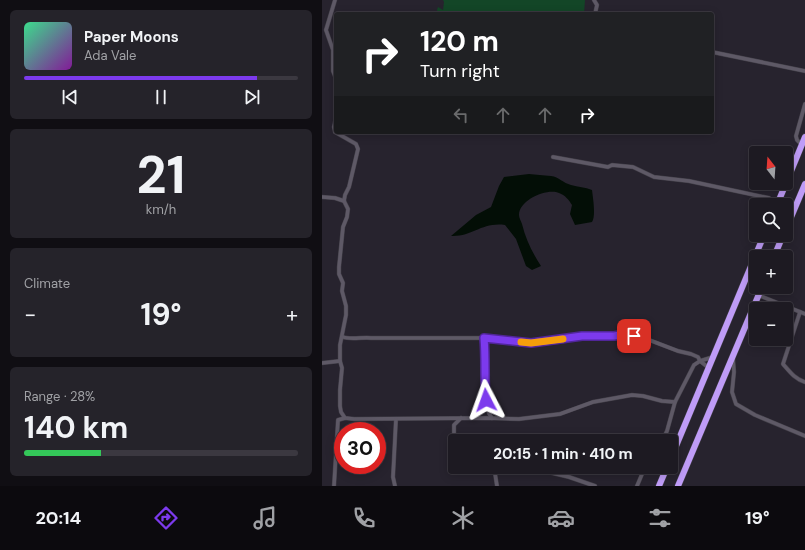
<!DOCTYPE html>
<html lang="en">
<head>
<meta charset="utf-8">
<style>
  :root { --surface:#1d1a22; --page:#25232a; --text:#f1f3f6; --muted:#a0a1a5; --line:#3b3840; --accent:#7c3aed }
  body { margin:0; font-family:"DM Sans",sans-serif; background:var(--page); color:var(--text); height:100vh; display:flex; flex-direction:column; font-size:15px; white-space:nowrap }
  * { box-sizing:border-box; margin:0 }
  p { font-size:13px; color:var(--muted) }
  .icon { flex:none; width:22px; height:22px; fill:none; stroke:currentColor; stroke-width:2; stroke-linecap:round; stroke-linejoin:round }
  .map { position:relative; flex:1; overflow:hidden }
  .sheet { display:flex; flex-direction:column; gap:10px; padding:10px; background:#100e13; width:322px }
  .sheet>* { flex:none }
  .top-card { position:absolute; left:12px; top:12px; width:380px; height:122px; border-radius:4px; box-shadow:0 2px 10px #0003,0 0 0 1px var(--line); background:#202124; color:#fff; overflow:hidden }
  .needle { width:26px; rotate:343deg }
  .tools { position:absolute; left:427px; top:146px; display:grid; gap:8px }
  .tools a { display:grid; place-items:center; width:44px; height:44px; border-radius:4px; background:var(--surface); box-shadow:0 2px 10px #0003,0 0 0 1px var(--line); font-size:20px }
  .speed { position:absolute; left:12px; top:422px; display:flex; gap:8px; font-size:20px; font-weight:700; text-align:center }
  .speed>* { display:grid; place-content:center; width:52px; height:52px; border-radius:50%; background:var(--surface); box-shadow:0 2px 10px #0003,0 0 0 1px var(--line); line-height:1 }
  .speed .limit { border:6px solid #d22; background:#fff; color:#111 }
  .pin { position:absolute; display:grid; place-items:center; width:34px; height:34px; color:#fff; margin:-17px; border-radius:8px; box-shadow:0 2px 6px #0006 }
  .me { position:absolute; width:44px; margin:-22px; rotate:356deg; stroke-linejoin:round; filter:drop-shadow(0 0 3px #0008) }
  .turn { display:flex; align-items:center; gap:14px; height:84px; padding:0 20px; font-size:18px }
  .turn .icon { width:52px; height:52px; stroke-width:2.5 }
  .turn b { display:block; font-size:28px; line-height:34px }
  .lanes { display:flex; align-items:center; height:38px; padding:0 20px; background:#0003; justify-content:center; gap:20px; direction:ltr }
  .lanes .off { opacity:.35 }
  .big { font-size:30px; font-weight:700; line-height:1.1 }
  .sheet .tile { flex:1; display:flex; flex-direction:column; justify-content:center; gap:6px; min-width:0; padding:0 14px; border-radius:6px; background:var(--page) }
  .sheet .dial { align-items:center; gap:0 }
  .dial b { font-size:52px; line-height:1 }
  .song { display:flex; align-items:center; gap:12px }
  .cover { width:48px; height:48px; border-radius:6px; background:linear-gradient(135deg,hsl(150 70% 55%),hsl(290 70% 35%)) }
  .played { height:4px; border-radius:2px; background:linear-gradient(90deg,var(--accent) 85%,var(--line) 85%) }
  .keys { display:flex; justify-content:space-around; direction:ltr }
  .heat { display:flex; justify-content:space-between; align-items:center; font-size:22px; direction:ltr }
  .charge { height:6px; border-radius:3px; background:linear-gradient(90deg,#34c759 28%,var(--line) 0) }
  .trip { position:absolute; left:126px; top:434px; width:230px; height:40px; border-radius:4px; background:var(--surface); box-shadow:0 2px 10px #0003,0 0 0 1px var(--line); font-weight:700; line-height:40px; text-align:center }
  .dock { display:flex; height:64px; justify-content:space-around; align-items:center; background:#0c0a0e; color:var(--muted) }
  .dock .icon { width:28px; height:28px }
  .dock .active { color:var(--accent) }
  .dock b { font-size:18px; color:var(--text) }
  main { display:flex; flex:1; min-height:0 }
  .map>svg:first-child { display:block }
</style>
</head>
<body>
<main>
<section class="sheet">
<div class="tile">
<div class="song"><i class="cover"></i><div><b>Paper Moons</b><p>Ada Vale</p></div></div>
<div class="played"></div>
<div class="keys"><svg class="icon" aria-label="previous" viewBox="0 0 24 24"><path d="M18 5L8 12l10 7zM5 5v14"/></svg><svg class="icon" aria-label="pause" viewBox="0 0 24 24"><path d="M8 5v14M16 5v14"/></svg><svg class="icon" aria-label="next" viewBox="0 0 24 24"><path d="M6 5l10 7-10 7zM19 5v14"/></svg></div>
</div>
<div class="tile dial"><b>21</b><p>km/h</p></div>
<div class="tile"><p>Climate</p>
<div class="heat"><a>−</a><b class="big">19°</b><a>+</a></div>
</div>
<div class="tile"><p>Range · 28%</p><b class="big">140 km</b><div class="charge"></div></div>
</section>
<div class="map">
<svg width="483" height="486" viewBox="0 0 483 486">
  <rect width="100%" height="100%" fill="#27232e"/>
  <!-- green -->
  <path fill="#134627" d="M121 0H263L262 14H176L174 12 170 14H116L115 10 116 7 121 10 122 2Z"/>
  <!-- water -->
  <path fill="#030e06" d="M207 174C214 175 221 175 229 176 237 177 241 183 249 185 256 187 263 187 270 190 271 198 274 216 270 222L253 225 248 214 250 205C247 200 243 195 237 193 225 188 197 200 197 215 197 218 199 221 200 224 204 240 210 252 219 266L210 270 204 266 194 239 183 225C159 222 151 237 129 236L154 215 169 207 177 186 182 177Z"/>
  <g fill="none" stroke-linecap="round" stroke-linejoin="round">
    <!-- street casing -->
    <g stroke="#44414a" stroke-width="4.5">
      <g id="street">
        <path d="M13 0 4 30 11 50V71L14 79"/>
        <path d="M272 0 275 5 273 14"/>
        <path d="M390 52 483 71"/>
        <path d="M14 117 12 127 13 132 34 144 36 149 27 187 23 195 22 201 26 209 25 217 21 227 17 267V274L21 283 20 291 24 306V315L18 345V361L20 368 18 390V406L19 412 23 418 32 419 165 418 197 419 238 414 271 402 310 395 321 396 340 401 353 402 372 365 378 361 391 357"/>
        <path d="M480 145 475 140 474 136 483 104"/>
        <path d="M231 157 286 167 290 165 311 167 332 177 367 181 447 198 453 205"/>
        <path d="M0 197 13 198 22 201"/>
        <path d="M436 295 483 314"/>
        <path d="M478 312 461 364C468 372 473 379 483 382"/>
        <path d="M21 337C28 340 40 337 49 338H162C163 349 164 362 164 373 163 385 161 408 170 418"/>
        <path d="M162 338 209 343 261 336H292L303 334 322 338 356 351 369 354 376 357 378 361 387 368"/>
        <path d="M411 358 412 372 410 392 414 404 433 415 483 436"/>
        <path d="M0 363 18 361"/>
        <path d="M340 441 345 431 353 402"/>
        <path d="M133 459 132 451V425L139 418"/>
        <path d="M172 467 175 486"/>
        <path d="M205 467 247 477 273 486"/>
        <path d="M12 486 16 420 23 418"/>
        <path d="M73 486 71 477 74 419"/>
        <path d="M315 486 323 467"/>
      </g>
    </g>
    <!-- highway casing -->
    <g stroke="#44414a" stroke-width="7">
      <g id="highway">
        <path d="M455 205 483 137"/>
        <path d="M464 229 483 184"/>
        <path d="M452 257 461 235"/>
        <path d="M349 458 442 235"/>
        <path d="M337 486 345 467"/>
        <path d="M356 486 440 287"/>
      </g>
    </g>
    <!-- street -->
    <use href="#street" stroke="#5e5966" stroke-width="3.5"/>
    <!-- highway -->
    <use href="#highway" stroke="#bf9cf7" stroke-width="6"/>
  </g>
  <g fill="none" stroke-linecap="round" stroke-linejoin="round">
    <!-- route casing -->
    <g stroke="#51269a" stroke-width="10">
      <path id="route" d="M164 400C162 380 164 359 162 338L209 343 260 336H292L303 334 312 336"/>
    </g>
    <!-- route -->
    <use href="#route" stroke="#7c3aed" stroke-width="7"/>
    <!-- slow -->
    <path stroke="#f59e0b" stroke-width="7" d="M199 342 209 343 241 339"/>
  </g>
</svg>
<div class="tools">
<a><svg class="needle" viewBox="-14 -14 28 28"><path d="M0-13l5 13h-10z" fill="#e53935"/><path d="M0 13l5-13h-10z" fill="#a0a1a5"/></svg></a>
<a><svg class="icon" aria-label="search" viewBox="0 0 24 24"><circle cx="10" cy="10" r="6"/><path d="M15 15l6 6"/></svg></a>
<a>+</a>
<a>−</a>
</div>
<div class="speed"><div class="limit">30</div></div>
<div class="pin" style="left:312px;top:336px;background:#d93025"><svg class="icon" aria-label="arrive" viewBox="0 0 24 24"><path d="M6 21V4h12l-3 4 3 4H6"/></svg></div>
<svg class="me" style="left:164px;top:400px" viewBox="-20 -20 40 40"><path d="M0-17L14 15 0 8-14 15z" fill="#7c3aed" stroke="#fff" stroke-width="4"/></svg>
<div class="trip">20:15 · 1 min · 410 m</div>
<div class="top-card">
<div class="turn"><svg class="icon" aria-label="right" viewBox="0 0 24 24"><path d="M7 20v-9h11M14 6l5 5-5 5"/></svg><div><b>120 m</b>Turn right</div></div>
<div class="lanes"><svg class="icon off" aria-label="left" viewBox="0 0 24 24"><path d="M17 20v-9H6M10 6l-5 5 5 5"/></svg><svg class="icon off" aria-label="ahead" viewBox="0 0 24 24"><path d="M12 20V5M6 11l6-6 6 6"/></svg><svg class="icon off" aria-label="ahead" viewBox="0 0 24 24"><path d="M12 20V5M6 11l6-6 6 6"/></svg><svg class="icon" aria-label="right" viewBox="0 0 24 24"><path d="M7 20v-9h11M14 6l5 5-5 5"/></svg></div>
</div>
</div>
</main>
<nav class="dock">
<b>20:14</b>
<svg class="icon active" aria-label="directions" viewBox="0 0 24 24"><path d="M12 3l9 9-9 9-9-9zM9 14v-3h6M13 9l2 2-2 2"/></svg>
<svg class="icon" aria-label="music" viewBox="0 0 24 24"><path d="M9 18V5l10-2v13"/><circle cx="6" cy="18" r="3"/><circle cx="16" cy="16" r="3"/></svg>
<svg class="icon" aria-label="phone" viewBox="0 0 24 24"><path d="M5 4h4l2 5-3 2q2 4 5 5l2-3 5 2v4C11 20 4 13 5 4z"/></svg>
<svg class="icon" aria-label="climate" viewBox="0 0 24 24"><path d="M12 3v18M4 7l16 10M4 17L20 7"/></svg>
<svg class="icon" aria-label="car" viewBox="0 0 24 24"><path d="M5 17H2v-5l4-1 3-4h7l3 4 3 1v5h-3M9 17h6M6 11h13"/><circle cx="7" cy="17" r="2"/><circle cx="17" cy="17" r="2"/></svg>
<svg class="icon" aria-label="filters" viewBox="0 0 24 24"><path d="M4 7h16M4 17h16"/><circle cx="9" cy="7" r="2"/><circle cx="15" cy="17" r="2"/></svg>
<b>19°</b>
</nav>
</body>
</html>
